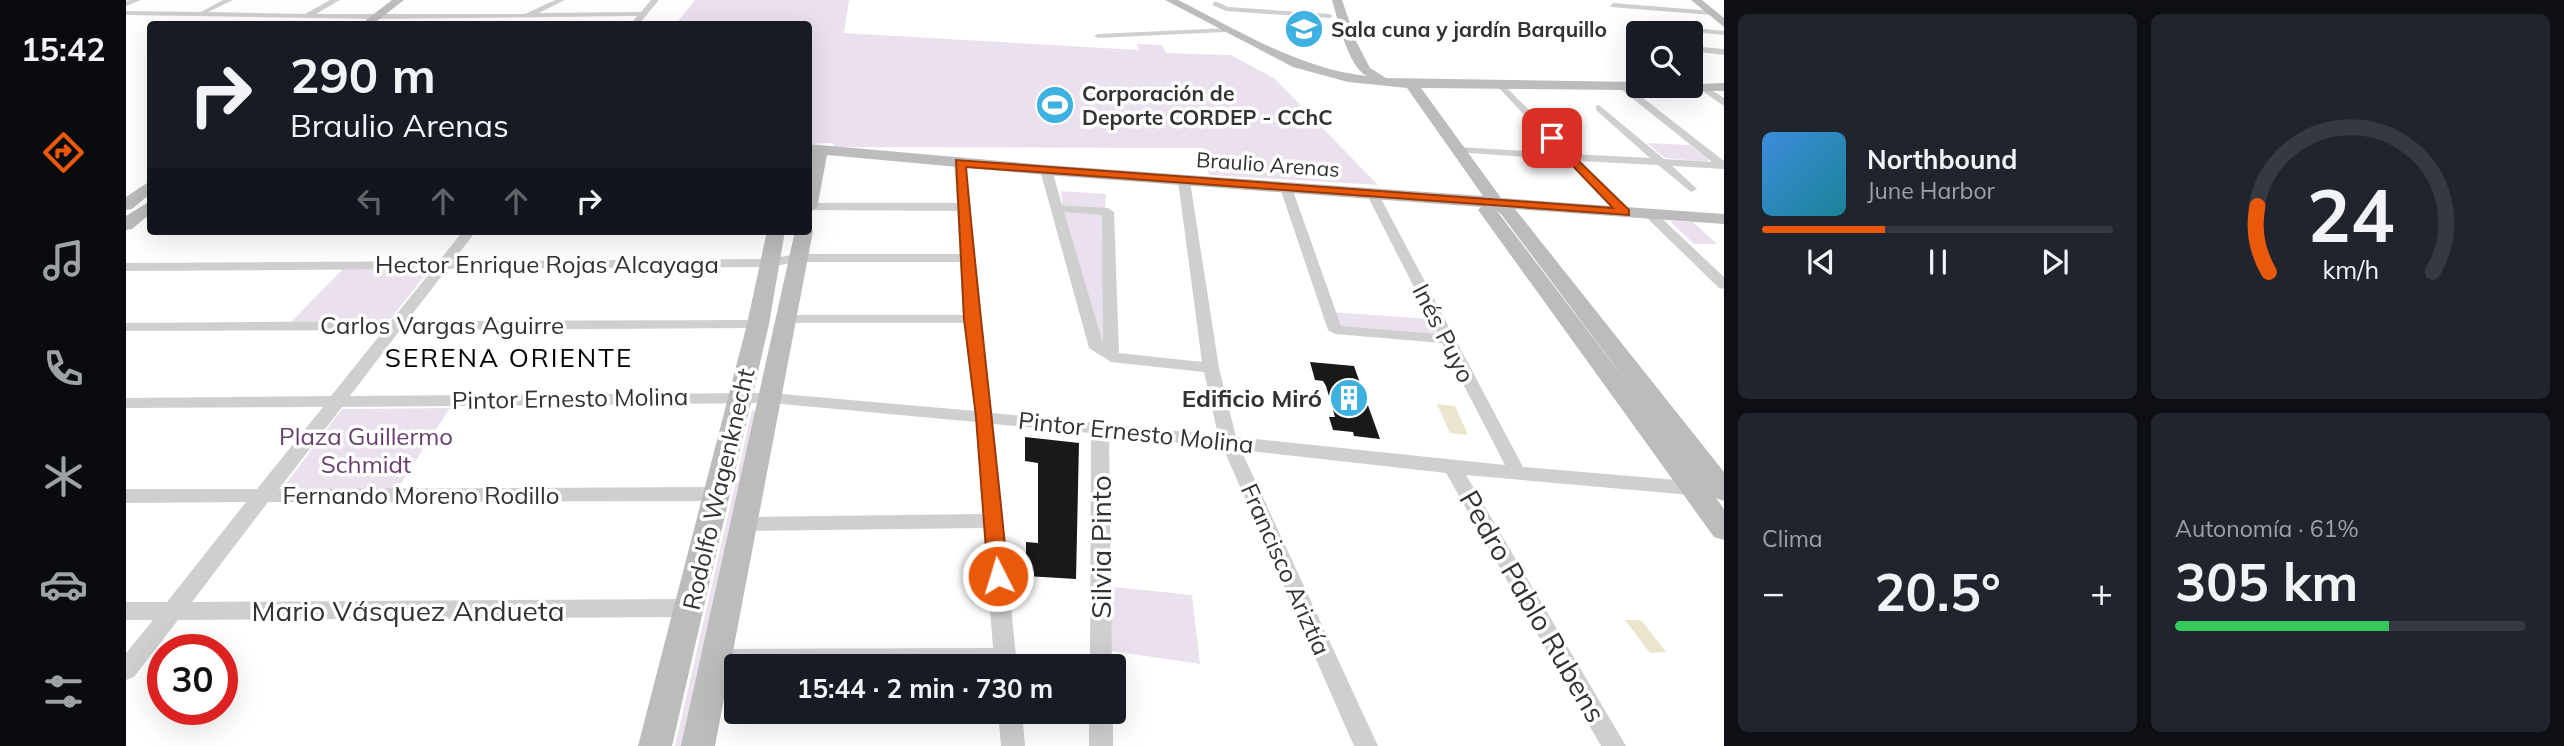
<!DOCTYPE html>
<html lang="es">
<head>
<meta charset="utf-8">
<style>
  :root { --surface:#171b24; --page:#20242c; --text:#f1f3f6; --muted:#9ea1a6; --line:#363941; --accent:#ea580c }
  body { margin:0; font-family:Mulish,sans-serif; background:var(--page); color:var(--text); height:100vh; display:flex; flex-direction:column; font-size:26px; white-space:nowrap }
  * { box-sizing:border-box; margin:0 }
  p { font-size:23px; color:var(--muted) }
  .icon { flex:none; width:38px; height:38px; fill:none; stroke:currentColor; stroke-width:2; stroke-linecap:round; stroke-linejoin:round }
  .map { position:relative; flex:1; overflow:hidden }
  .panel { display:flex; flex-direction:column; gap:14px; padding:14px; background:#0d0f14; width:840px }
  .panel>* { flex:none }
  .hud { position:absolute; left:21px; top:21px; width:665px; height:214px; border-radius:7px; box-shadow:0 7px 28px #0002; background:#171b24; color:var(--text); overflow:hidden }
  .controls { position:absolute; left:1500px; top:21px; display:grid; gap:14px }
  .controls a { display:grid; place-items:center; width:77px; height:77px; border-radius:7px; background:var(--surface); box-shadow:0 7px 28px #0002; font-size:35px }
  .speed { position:absolute; left:21px; top:634px; display:flex; gap:14px; font-size:35px; font-weight:700; text-align:center }
  .speed>* { display:grid; place-content:center; width:91px; height:91px; border-radius:50%; background:var(--surface); box-shadow:0 7px 28px #0002; line-height:1 }
  .speed .limit { border:10px solid #d22; background:#fff; color:#111 }
  .pin { position:absolute; display:grid; place-items:center; width:60px; height:60px; color:#fff; margin:-30px; border-radius:14px; box-shadow:0 4px 10px #0006 }
  .me { position:absolute; width:77px; margin:-38px; rotate:355deg; stroke-linejoin:round; filter:drop-shadow(0 0 5px #0008) }
  .turn { display:flex; align-items:center; gap:24px; height:147px; padding:0 28px; font-size:32px }
  .turn .icon { width:91px; height:91px; stroke-width:2.5 }
  .turn b { display:block; font-size:49px; line-height:60px }
  .lanes { display:flex; align-items:center; height:66px; padding:0 28px; background:#0003; justify-content:center; gap:35px; direction:ltr }
  .lanes .off { opacity:.35 }
  .big { font-size:52px; font-weight:700; line-height:1.1 }
  .panel .tile { flex:1; display:flex; flex-direction:column; justify-content:center; gap:10px; min-width:0; padding:0 24px; border-radius:10px; background:var(--page) }
  .panel .dial { align-items:center; gap:0 }
  .dial svg { height:182px; overflow:visible; fill:none; stroke:var(--line); stroke-width:7; stroke-linecap:round; text-anchor:middle }
  .dial text { fill:var(--text); stroke:none }
  .song { display:flex; align-items:center; gap:21px }
  .cover { width:84px; height:84px; border-radius:10px; background:linear-gradient(135deg,hsl(210 70% 55%),hsl(190 70% 35%)) }
  .played { height:7px; border-radius:4px; background:linear-gradient(90deg,var(--accent) 35%,var(--line) 35%) }
  .keys { display:flex; justify-content:space-around; direction:ltr }
  .heat { display:flex; justify-content:space-between; align-items:center; font-size:38px; direction:ltr }
  .charge { height:10px; border-radius:5px; background:linear-gradient(90deg,#34c759 61%,var(--line) 0) }
  .panel .tiles { flex:1; display:grid; gap:14px; grid-template-columns:repeat(2,1fr) }
  .trip { position:absolute; left:598px; top:654px; width:402px; height:70px; border-radius:7px; background:var(--surface); box-shadow:0 7px 28px #0002; font-weight:700; line-height:70px; text-align:center }
  main { display:flex; flex:1; min-height:0 }
  .tab-bar { display:flex; flex-direction:column; width:126px; justify-content:space-around; align-items:center; background:#090b0e; color:var(--muted) }
  .tab-bar .icon { width:49px; height:49px }
  .tab-bar .current { color:var(--accent) }
  .tab-bar b { font-size:32px; color:var(--text) }
  .map>svg:first-child { display:block }
</style>
</head>
<body>
<main>
<nav class="tab-bar">
<b>15:42</b>
<svg class="icon current" aria-label="directions" viewBox="0 0 24 24"><path d="M12 3l9 9-9 9-9-9zM9 14v-3h6M13 9l2 2-2 2"/></svg>
<svg class="icon" aria-label="music" viewBox="0 0 24 24"><path d="M9 18V5l10-2v13"/><circle cx="6" cy="18" r="3"/><circle cx="16" cy="16" r="3"/></svg>
<svg class="icon" aria-label="phone" viewBox="0 0 24 24"><path d="M5 4h4l2 5-3 2q2 4 5 5l2-3 5 2v4C11 20 4 13 5 4z"/></svg>
<svg class="icon" aria-label="climate" viewBox="0 0 24 24"><path d="M12 3v18M4 7l16 10M4 17L20 7"/></svg>
<svg class="icon" aria-label="car" viewBox="0 0 24 24"><path d="M5 17H2v-5l4-1 3-4h7l3 4 3 1v5h-3M9 17h6M6 11h13"/><circle cx="7" cy="17" r="2"/><circle cx="17" cy="17" r="2"/></svg>
<svg class="icon" aria-label="filters" viewBox="0 0 24 24"><path d="M4 7h16M4 17h16"/><circle cx="9" cy="7" r="2"/><circle cx="15" cy="17" r="2"/></svg>
</nav>
<div class="map">
<svg width="1598" height="746" viewBox="0 0 1598 746">
  <rect width="100%" height="100%" fill="#fff"/>
  <!-- green -->
  <g fill="#ebe1ee">
    <path d="M569 0H723L718 33 1013 50 1011 44 1036 45 1040 53 1105 55 1149 79 1252 185 1083 175 1077 148 710 147 705 143 683 144 682 24H550Z"/>
    <path d="M1521 143 1564 145 1583 160 1582 162 1539 158Z"/>
    <path d="M935 191 980 194 979 208 936 205Z"/>
    <path d="M935 209 979 213 981 351 975 347Z"/>
    <path d="M1547 221 1567 222 1591 244H1568L1545 222Z"/>
    <path d="M218 268 303 270 263 321 165 322Z"/>
    <path d="M1205 312 1304 319 1312 335 1211 327Z"/>
    <path d="M324 408 270 491 156 489 216 409Z"/>
    <path d="M626 410 631 412 562 746H549Z"/>
    <path d="M978 586 1066 595 1074 664 979 650Z"/>
  </g>
  <!-- water -->
  <g fill="#ece5ce">
    <path d="M1311 404 1329 406 1342 435 1324 433Z"/>
    <path d="M1499 620H1515L1540 652 1524 653Z"/>
  </g>
  <!-- building -->
  <g fill="#191919">
    <path d="M1184 362 1228 366 1254 439 1228 436 1227 432 1207 430 1203 417H1209L1200 386 1197 381 1189 380Z"/>
    <path d="M899 437 953 443 950 579 900 576V542L912 543V463L899 461Z"/>
  </g>
  <g fill="none" stroke-linecap="round" stroke-linejoin="round">
    <!-- street -->
    <g fill="#cfcfcf" fill-rule="evenodd">
      <path d="M4 0H15L0 6V1Z"/>
      <path d="M97 0H107L82 12 179 14 204 0H214L190 14H399L429 0H439L413 13 515 12 525 0H533L513 24 506 23 511 16 250 19 0 15V11L75 12Z"/>
      <path d="M1089 1 1102 7 1203 14 1207 16 1203 18 1100 11 1086 5Z"/>
      <path d="M1487 3 1586 11 1590 13 1586 15 1484 7Z"/>
      <path d="M1513 22 1598 31V35L1510 26Z"/>
      <path d="M1102 28 1099 32 972 38 968 36 972 34Z"/>
      <path d="M1564 46 1598 49V55L1564 51Z"/>
      <path d="M1375 82 1447 154 1524 158 1470 110V106L1473 105 1538 159 1586 162 1491 86 1499 84 1598 161V169L1546 166 1569 187 1571 189 1565 192 1532 165 1454 161 1502 210V216H1494L1441 160 1329 152V148L1333 147 1434 153 1372 87 1370 85Z"/>
      <path d="M1575 83 1598 98V106L1572 88 1570 86Z"/>
      <path d="M834 160 840 163 852 319 866 413 1092 435 1078 372 985 362 963 348 914 170 920 167 926 170 936 205 982 208 988 212 993 353 1076 362 1052 181 1058 178 1064 181 1093 368 1110 437 1379 465 1316 343 1209 334 1202 330 1154 188 1156 186H1164L1166 188 1215 326 1312 334 1240 193 1246 189 1252 193 1397 467 1598 484V498L1340 475 1500 746H1475L1320 473 1115 450 1252 746H1228L1097 448 983 435 986 667H964L965 433 867 424 891 667 589 669 581 666 578 659 581 652 589 649 867 648 858 528 617 531 610 529 607 524 610 519 617 517 857 514 850 422 645 403 216 407 153 489 590 487 597 489 599 494 597 499 590 501 142 502 66 602 564 599 571 602 574 608 571 614 564 617 52 620 8 677 0 680V653L27 620H0V602H41L120 502 0 503V489H131L197 407 0 408V398L205 396 258 330 0 331V323L265 321 307 269 0 271V263L313 261 337 231H350L327 261 642 259 672 254H834L831 211 683 210 682 203H831L828 163ZM938 212 976 215 977 343ZM672 262H834L837 315H660L653 319 660 323H838L849 411 645 393 224 396 274 330 632 328 639 324 632 320 281 321 321 269 642 267Z"/>
      <path d="M1525 211 1529 212 1598 277V289L1593 288 1521 218 1519 215Z"/>
      <path d="M872 712H896L899 746H875Z"/>
      <rect x="963" y="712" width="24" height="34"/>
    </g>
    <!-- secondary -->
    <g fill="#bcbcbc" fill-rule="evenodd">
      <path d="M266 0H278L247 24H235Z"/>
      <path d="M1039 0H1052C1112 30 1173 69 1241 76 1222 67 1212 20 1206 0H1216L1230 41 1244 68 1260 78 1512 82V86L1598 83V91L1295 88 1375 198 1598 214V224L1389 209 1598 472V501L1590 498 1598 509V540L1588 537 1355 214 1352 210 1355 207 920 175 701 155 691 208 682 213V169L686 154H682V144L920 165 1357 196 1281 88 1222 82 1167 67ZM1371 211 1375 214 1506 389Z"/>
      <path d="M1565 0H1576L1598 18V27Z"/>
      <path d="M24 181V194L6 209 0 210V197Z"/>
      <path d="M24 201V214L6 229 0 230V216Z"/>
      <path d="M682 227 687 231 589 746H555L669 231H682Z"/>
      <path d="M641 231H659L643 324 546 746H512L621 324Z"/>
    </g>
  </g>
  <!-- route -->
  <path fill="#ea580c" stroke="#983908" stroke-width="2" d="M1426 135 1503 210V215L840 167C852 304 869 439 882 576L879 582 872 585 865 582 862 576 850 417 838 319 830 160 1487 208 1422 140 1420 138Z"/>
  <!-- icons -->
  <defs>
    <g id="school-disc" transform="scale(2.0125)"><circle r="9.5" fill="#3db1e0" stroke="#fff"/><path d="M0-5L7-2L0 1L-7-2ZM-4 1L0 2.5L4 1V4Q0 6-4 4Z" fill="#fff"/></g>
    <g id="stadium-disc" transform="scale(2.0125)"><circle r="9.5" fill="#3db1e0" stroke="#fff"/><path d="M0-5a6.5 5 0 1 0 0 10a6.5 5 0 1 0 0-10ZM-3.5-1.8h7v3.6h-7Z" fill="#fff"/></g>
    <g id="building-disc" transform="scale(2.0125)"><circle r="9.5" fill="#3db1e0" stroke="#fff"/><path d="M-4-6H4V6H1V3H-1V6H-4ZM-2.5-4.3h1.7v1.8h-1.7ZM.8-4.3h1.7v1.8H.8ZM-2.5-1h1.7V.8h-1.7ZM.8-1h1.7V.8H.8Z" fill="#fff"/></g>
  </defs>
  <g fill-rule="evenodd">
    <use href="#school-disc" x="1178" y="29"/>
    <use href="#stadium-disc" x="929" y="105"/>
    <use href="#building-disc" x="1223" y="398"/>
  </g>
  <g text-anchor="middle" dominant-baseline="central" stroke-width="7" stroke-linejoin="round" paint-order="stroke">
    <!-- far-poi labels -->
    <g font-size="21" font-weight="bold" fill="#323232" stroke="#fff" text-anchor="start">
      <text x="1205" y="29">Sala cuna y jardín Barquillo</text>
      <text x="956" y="93">Corporación de<tspan x="956" dy="24">Deporte CORDEP - CChC</tspan></text>
    </g>
    <!-- far-street labels -->
    <g font-size="21" fill="#323232" stroke="#fff">
      <text transform="translate(1142 164) rotate(4)">Braulio Arenas</text>
    </g>
    <!-- street labels -->
    <g font-size="24" fill="#323232" stroke="#fff">
      <text x="421" y="264">Hector Enrique Rojas Alcayaga</text>
      <text x="316" y="325">Carlos Vargas Aguirre</text>
      <text transform="translate(1318 333) rotate(63)">Inés Puyo</text>
      <text transform="translate(444 398) rotate(-1)">Pintor Ernesto Molina</text>
      <text transform="translate(1010 432) rotate(6)">Pintor Ernesto Molina</text>
      <text transform="translate(592 489) rotate(-77)">Rodolfo Wagenknecht</text>
      <text x="295" y="495">Fernando Moreno Rodillo</text>
      <text transform="translate(1160 569) rotate(66)">Francisco Ariztía</text>
    </g>
    <!-- poi labels -->
    <g font-size="24" font-weight="bold" fill="#323232" stroke="#fff" text-anchor="end">
      <text x="1196" y="398">Edificio Miró</text>
    </g>
    <!-- park labels -->
    <g font-size="24" fill="#68406d" stroke="#fff">
      <text x="240" y="436">Plaza Guillermo<tspan x="240" dy="28">Schmidt</tspan></text>
    </g>
    <!-- neighbourhood labels -->
    <g font-size="26" letter-spacing="2" fill="#000" stroke="#fff">
      <text x="383" y="357">SERENA ORIENTE</text>
    </g>
    <!-- near-street labels -->
    <g font-size="28" fill="#323232" stroke="#fff">
      <text transform="translate(974 547) rotate(-90)">Silvia Pinto</text>
      <text transform="translate(1407 606) rotate(60)">Pedro Pablo Rubens</text>
      <text x="282" y="610">Mario Vásquez Andueta</text>
    </g>
  </g>
</svg>
<div class="controls">
<a><svg class="icon" aria-label="search" viewBox="0 0 24 24"><circle cx="10" cy="10" r="6"/><path d="M15 15l6 6"/></svg></a>
</div>
<div class="speed"><div class="limit">30</div></div>
<div class="pin" style="left:1426px;top:138px;background:#d93025"><svg class="icon" aria-label="arrive" viewBox="0 0 24 24"><path d="M6 21V4h12l-3 4 3 4H6"/></svg></div>
<svg class="me" style="left:872px;top:576px" viewBox="-20 -20 40 40"><circle r="17" fill="#ea580c" stroke="#fff" stroke-width="3"/><path d="M0-11L8 9 0 5-8 9z" fill="#fff"/></svg>
<div class="trip">15:44 · 2 min · 730 m</div>
<div class="hud">
<div class="turn"><svg class="icon" aria-label="right" viewBox="0 0 24 24"><path d="M7 20v-9h11M14 6l5 5-5 5"/></svg><div><b>290 m</b>Braulio Arenas</div></div>
<div class="lanes"><svg class="icon off" aria-label="left" viewBox="0 0 24 24"><path d="M17 20v-9H6M10 6l-5 5 5 5"/></svg><svg class="icon off" aria-label="ahead" viewBox="0 0 24 24"><path d="M12 20V5M6 11l6-6 6 6"/></svg><svg class="icon off" aria-label="ahead" viewBox="0 0 24 24"><path d="M12 20V5M6 11l6-6 6 6"/></svg><svg class="icon" aria-label="right" viewBox="0 0 24 24"><path d="M7 20v-9h11M14 6l5 5-5 5"/></svg></div>
</div>
</div>
<section class="panel">
<div class="tiles">
<div class="tile">
<div class="song"><i class="cover"></i><div><b>Northbound</b><p>June Harbor</p></div></div>
<div class="played"></div>
<div class="keys"><svg class="icon" aria-label="previous" viewBox="0 0 24 24"><path d="M18 5L8 12l10 7zM5 5v14"/></svg><svg class="icon" aria-label="pause" viewBox="0 0 24 24"><path d="M8 5v14M16 5v14"/></svg><svg class="icon" aria-label="next" viewBox="0 0 24 24"><path d="M6 5l10 7-10 7zM19 5v14"/></svg></div>
</div>
<div class="tile dial"><svg viewBox="0 0 100 80">
<path d="M14 69A42 42 0 1 1 86 69"/>
<path d="M14 69A42 42 0 0 1 9 40" stroke="#ea580c"/>
<text x="50" y="56" font-size="32" font-weight="700">24</text>
<text x="50" y="72" font-size="11">km/h</text>
</svg></div>
<div class="tile"><p>Clima</p>
<div class="heat"><a>−</a><b class="big">20.5°</b><a>+</a></div>
</div>
<div class="tile"><p>Autonomía · 61%</p><b class="big">305 km</b><div class="charge"></div></div>
</div>
</section>
</main>
</body>
</html>
